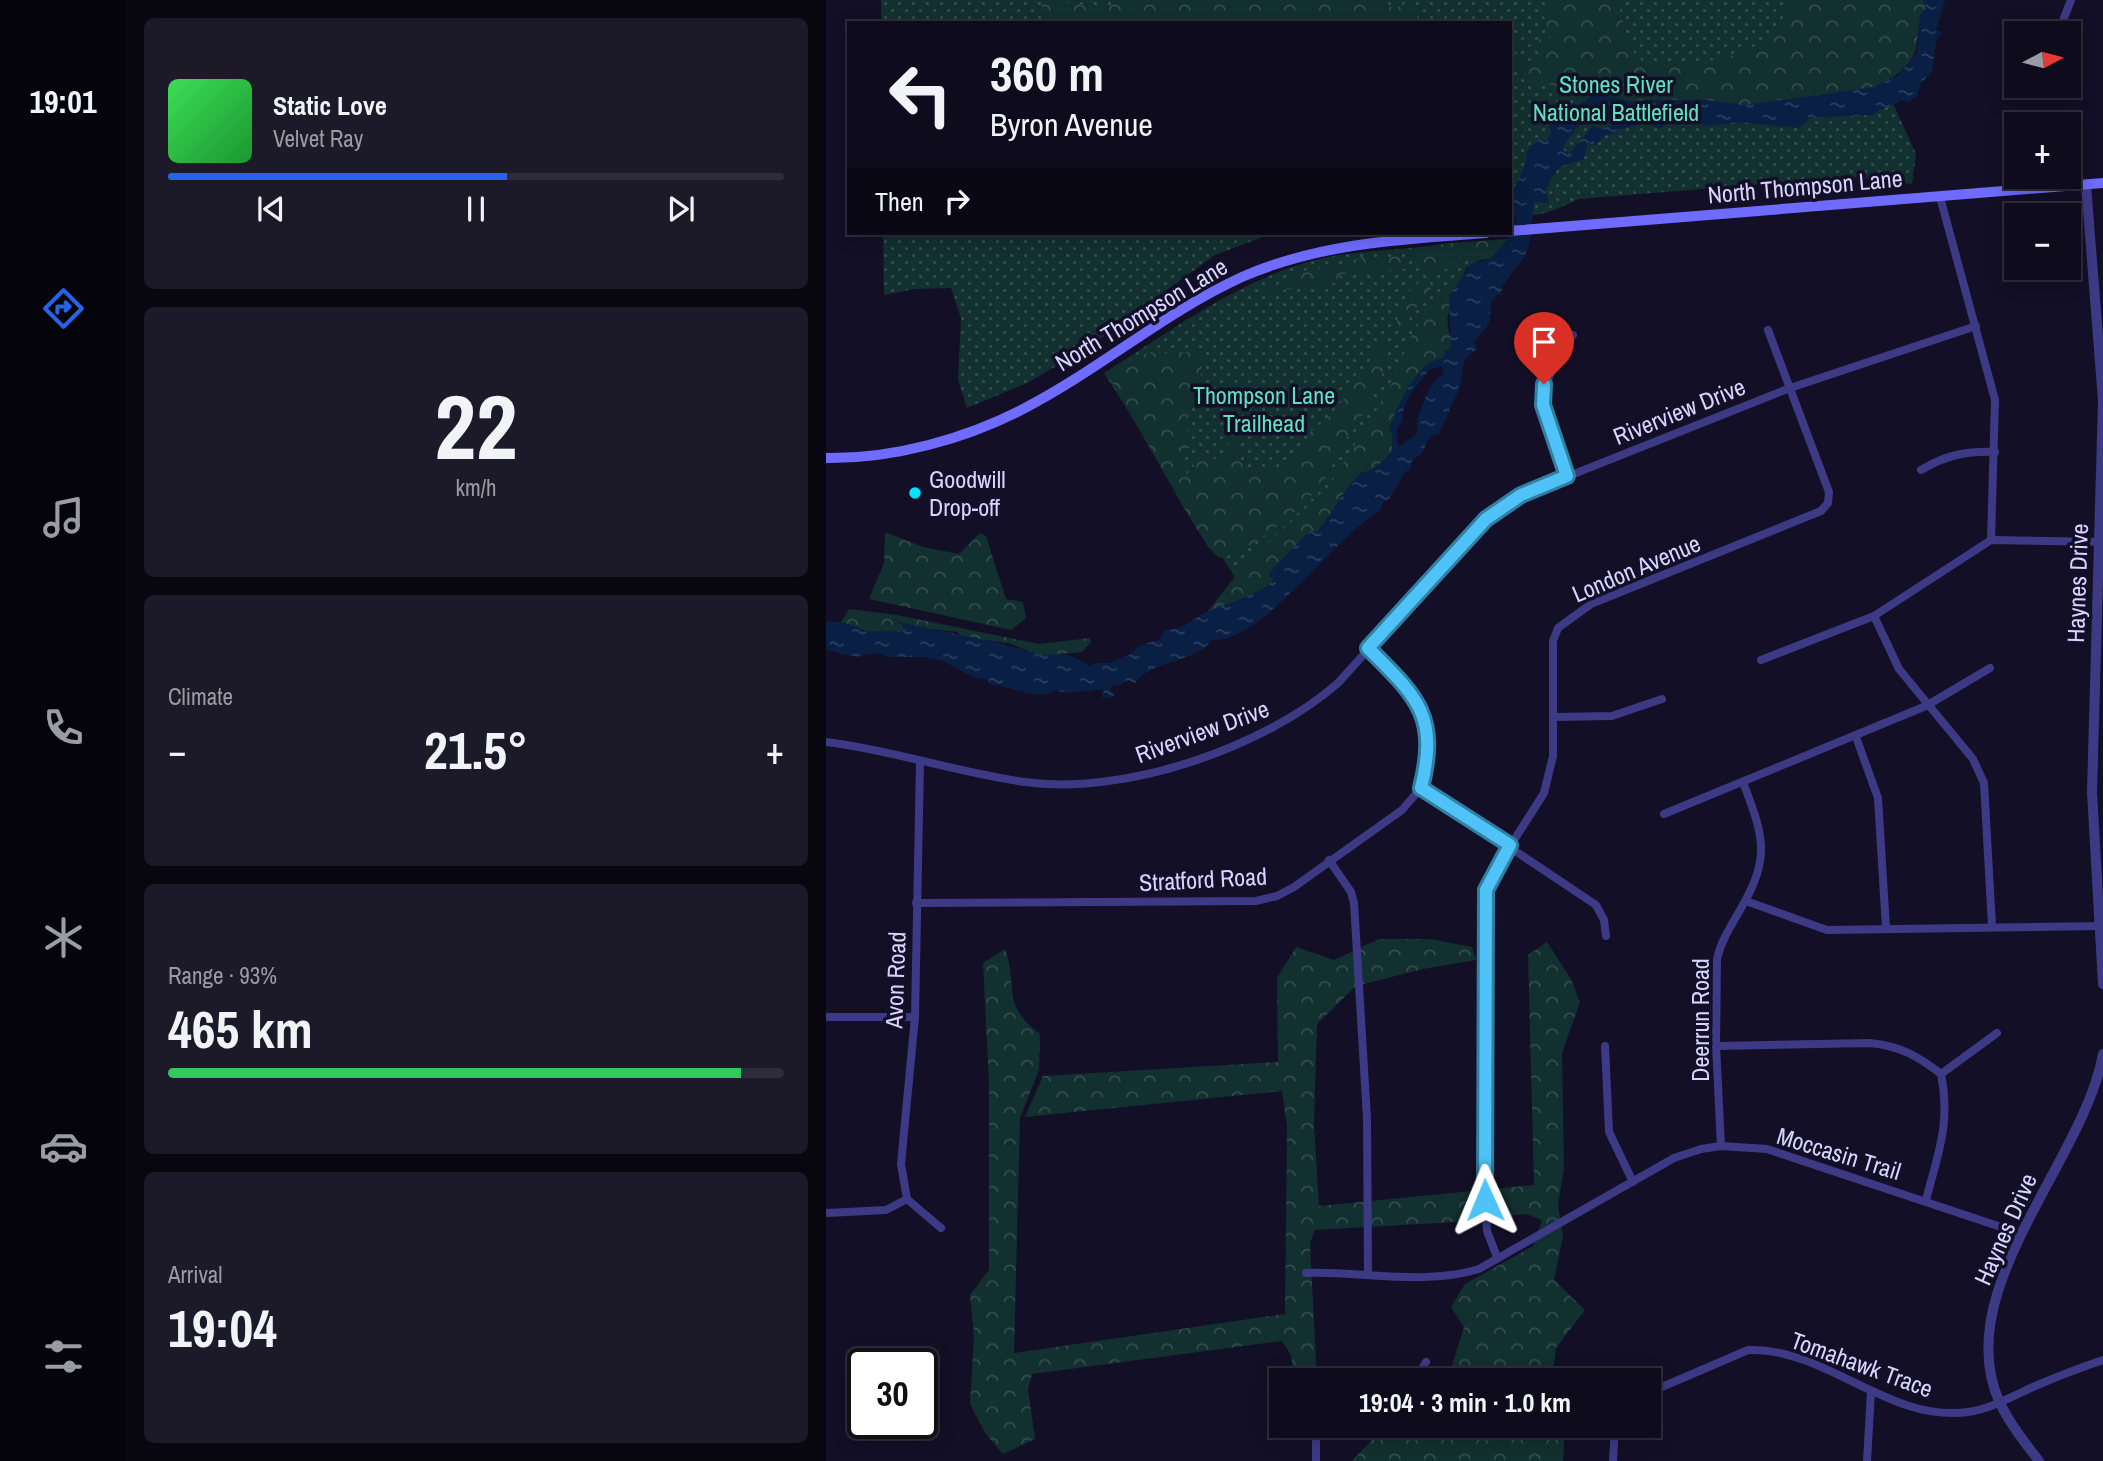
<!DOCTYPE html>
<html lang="en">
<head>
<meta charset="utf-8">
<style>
  :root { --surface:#0e0b1c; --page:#1c1929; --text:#f1f3f6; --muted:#9b9ba3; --line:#2e2b3b; --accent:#2563eb }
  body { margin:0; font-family:"Archivo Narrow",sans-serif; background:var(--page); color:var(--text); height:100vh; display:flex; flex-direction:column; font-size:26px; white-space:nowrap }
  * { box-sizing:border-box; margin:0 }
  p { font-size:23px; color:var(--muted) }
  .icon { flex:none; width:38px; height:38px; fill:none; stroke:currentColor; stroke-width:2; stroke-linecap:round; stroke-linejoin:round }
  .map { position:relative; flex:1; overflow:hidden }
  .drawer { display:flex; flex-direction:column; gap:18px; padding:18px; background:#08060f; width:700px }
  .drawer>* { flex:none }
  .hud { position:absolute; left:21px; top:21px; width:665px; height:214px; border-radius:0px; box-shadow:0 4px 18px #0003,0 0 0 2px var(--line); background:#0e0b1c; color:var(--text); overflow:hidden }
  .needle { width:46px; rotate:83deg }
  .buttons { position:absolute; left:1178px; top:21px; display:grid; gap:14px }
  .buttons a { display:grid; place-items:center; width:77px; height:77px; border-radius:0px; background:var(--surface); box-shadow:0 4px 18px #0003,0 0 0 2px var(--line); font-size:35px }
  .speed { position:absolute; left:21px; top:1348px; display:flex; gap:14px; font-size:35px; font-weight:700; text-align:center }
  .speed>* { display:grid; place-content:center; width:91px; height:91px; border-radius:50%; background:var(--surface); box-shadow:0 4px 18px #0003,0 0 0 2px var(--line); line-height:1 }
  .speed .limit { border:4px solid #111; border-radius:10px; background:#fff; color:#111 }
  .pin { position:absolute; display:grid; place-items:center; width:60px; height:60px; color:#fff; margin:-72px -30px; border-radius:50% 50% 50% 0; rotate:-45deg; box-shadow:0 0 7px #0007 }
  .pin .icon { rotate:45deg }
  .me { position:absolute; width:77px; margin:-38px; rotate:359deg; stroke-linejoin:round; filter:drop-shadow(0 0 5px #0008) }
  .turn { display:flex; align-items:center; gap:24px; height:147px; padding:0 28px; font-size:32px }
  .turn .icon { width:91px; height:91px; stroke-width:2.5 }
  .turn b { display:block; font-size:49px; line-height:60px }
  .then { display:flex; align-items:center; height:66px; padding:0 28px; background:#0003; gap:14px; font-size:26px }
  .big { font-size:52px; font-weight:800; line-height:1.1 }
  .drawer .card { flex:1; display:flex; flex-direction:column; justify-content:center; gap:10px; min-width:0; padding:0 24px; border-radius:10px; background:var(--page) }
  .drawer .dial { align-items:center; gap:0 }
  .dial b { font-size:91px; line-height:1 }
  .song { display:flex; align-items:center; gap:21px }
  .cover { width:84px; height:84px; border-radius:10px; background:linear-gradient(135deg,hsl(130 70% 55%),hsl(130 70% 35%)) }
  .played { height:7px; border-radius:4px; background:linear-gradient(90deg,var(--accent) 55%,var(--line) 55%) }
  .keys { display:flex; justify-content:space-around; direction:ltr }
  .heat { display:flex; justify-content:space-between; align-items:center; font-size:38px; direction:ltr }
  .charge { height:10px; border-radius:5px; background:linear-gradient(90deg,#34c759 93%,var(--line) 0) }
  .trip { position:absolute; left:443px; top:1368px; width:392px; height:70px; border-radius:0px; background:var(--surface); box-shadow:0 4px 18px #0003,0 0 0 2px var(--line); font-weight:800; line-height:70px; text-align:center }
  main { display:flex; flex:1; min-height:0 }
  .menu { display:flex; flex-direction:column; width:126px; justify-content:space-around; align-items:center; background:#06040b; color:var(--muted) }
  .menu .icon { width:49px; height:49px }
  .menu .active { color:var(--accent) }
  .menu b { font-size:32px; color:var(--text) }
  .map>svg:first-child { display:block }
</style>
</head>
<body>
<main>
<nav class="menu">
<b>19:01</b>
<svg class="icon active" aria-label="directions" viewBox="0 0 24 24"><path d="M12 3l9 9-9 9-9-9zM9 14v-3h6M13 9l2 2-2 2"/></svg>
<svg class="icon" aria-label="music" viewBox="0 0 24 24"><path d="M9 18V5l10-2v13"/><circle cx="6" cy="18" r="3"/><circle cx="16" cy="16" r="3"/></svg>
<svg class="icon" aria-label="phone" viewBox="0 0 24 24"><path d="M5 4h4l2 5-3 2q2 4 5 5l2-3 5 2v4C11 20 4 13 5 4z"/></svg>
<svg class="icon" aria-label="climate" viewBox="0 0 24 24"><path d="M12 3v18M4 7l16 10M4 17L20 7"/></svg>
<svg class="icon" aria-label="car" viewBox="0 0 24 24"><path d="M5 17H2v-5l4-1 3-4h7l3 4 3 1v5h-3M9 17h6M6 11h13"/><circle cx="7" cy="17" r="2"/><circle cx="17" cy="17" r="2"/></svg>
<svg class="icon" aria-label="filters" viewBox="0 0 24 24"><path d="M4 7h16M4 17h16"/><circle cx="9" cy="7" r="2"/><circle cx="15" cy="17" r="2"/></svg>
</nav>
<section class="drawer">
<div class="card">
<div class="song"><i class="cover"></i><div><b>Static Love</b><p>Velvet Ray</p></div></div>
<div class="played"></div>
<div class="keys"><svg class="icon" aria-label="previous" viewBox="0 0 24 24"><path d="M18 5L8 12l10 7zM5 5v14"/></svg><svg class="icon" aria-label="pause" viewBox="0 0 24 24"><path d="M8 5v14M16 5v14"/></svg><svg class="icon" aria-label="next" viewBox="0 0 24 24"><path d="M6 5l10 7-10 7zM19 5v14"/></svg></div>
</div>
<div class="card dial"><b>22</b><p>km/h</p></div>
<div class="card"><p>Climate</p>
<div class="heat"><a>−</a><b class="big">21.5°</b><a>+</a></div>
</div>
<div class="card"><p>Range · 93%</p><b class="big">465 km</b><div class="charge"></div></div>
<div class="card"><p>Arrival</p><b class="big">19:04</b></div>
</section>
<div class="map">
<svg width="1277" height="1461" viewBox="0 0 1277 1461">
  <defs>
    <pattern id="grass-dots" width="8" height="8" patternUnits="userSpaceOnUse" patternTransform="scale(1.75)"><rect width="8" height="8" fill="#12302f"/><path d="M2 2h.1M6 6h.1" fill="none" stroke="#344d4e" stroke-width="1.8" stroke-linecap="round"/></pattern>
    <pattern id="forest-crowns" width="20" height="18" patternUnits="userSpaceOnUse" patternTransform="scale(1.75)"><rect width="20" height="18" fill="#12302f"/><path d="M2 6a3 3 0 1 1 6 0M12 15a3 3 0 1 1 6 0" fill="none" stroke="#344d4e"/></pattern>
    <pattern id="water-ripples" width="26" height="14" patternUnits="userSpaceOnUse" patternTransform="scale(1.75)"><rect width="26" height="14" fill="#0a1f44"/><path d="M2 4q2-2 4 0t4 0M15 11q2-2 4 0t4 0" fill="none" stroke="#2d3f60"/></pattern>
  </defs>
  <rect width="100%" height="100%" fill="#130f26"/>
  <!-- grass -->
  <g fill="url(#grass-dots)">
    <path d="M55 0H1097L1060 88 1090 154 1086 184 1024 177 753 199C731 209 709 221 684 213V23H55Z"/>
    <path d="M57 233H448L389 255 263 347 201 383 141 408 132 380 135 318 125 288 88 289 58 295Z"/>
    <path d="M625 243 674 249 640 268 605 359 539 472 444 572 436 591 421 596 278 373C349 328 427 269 513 255 550 250 588 249 625 243Z"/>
  </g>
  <!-- forest -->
  <g fill="url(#forest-crowns)">
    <path d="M216 0 282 7 294 0H562L561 5 569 9 580 3C587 7 592 15 593 23H216Z"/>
    <path d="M719 0H791C799 20 797 44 814 59 823 67 839 65 851 64 893 62 955 51 963 0H1097L1100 8C1086 26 1099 46 1080 66 1051 98 994 98 954 100 942 101 929 106 917 105 884 103 853 100 820 100L815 103 702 80 688 70 684 71V41L692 39 691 55 702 64 715 63 718 56 712 53 708 40 725 38 718 17Z"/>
    <path d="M682 239 665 259 652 260 636 254C623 270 615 275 595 270L584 249 625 243Z"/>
    <path d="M541 256 557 258 572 256 580 261 578 269 516 274 510 282 498 287 479 285 445 293 438 291 483 269H498Z"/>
    <path d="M634 272 637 275C627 292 619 306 622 327 623 336 628 340 625 349L620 350 618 358 596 366 563 429 567 434 566 452C560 457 552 467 545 470 536 475 542 468 534 474 519 486 505 517 491 532L484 531 444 572 448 581C428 597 404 604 381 612L416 568 503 486 564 388 587 331Z"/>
    <path d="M597 279 607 286 585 314 580 331 569 328 574 310 581 304 584 290Z"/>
    <path d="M559 341C565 380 534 419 514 449 507 459 504 473 496 483 476 509 425 552 393 558L383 548 362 515 282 375 313 354 369 352 377 361 371 399 360 418 363 447 354 456 361 474 370 469 367 464 373 457 389 459 396 454 399 458C408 434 393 394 404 379L412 384 411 443 418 472C422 472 462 466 465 464 470 460 479 440 483 434 490 426 500 420 507 412 520 398 544 362 552 345Z"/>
    <path d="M59 532 97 547 133 554 154 533 160 536 180 599 197 602 200 618 185 630 43 599 58 563Z"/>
    <path d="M23 609 71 615 213 644 264 638 265 642 256 652 216 656 182 643 138 638 131 632 76 626 84 631H40L14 623Z"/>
    <path d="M553 939H604L646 947 650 960 597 969 530 986 491 1024 488 1124 493 1206 708 1185 702 955 721 942 745 979 754 1002 736 1053 738 1168 732 1205 737 1237 728 1280 759 1310 730 1348 726 1381H621L638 1327 625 1307 639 1284 707 1246 716 1220 700 1214 629 1222 489 1230 484 1243 491 1381H468L465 1355 456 1341 206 1374 202 1389 209 1439 177 1454 159 1433 144 1404 148 1336 144 1295 163 1270V1084L157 963 179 949C193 989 174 1003 214 1034L213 1070 194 1118 188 1353 459 1314 461 1126 456 1091 199 1117 217 1076 452 1062 451 978 470 947 508 960Z"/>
    <path d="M565 1426H739L737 1461H526L556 1429Z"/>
  </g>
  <!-- water -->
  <path fill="url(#water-ripples)" fill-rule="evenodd" d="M1097 0H1119L1110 30 1116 32 1110 41 1106 72 1095 83 1091 96 1082 102 1075 100C1066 109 1055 106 1047 115L985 118 972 128 913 122 882 126 855 119 844 122 834 129 821 123 790 130 792 132 778 136 769 146 762 142 758 159 733 167 719 190 723 203 708 202 703 244 699 256 676 286 675 296 672 294 666 300 663 324 648 342 651 349 638 360 634 387 613 434 604 437 596 453 586 460 584 471H580L563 499 557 502 554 511C514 531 432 647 387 639 369 664 326 659 309 683L302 680 293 686 288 684 284 689 289 696 276 698 278 690C261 688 246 697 230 690 214 702 184 686 164 684L161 679 149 678 117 661 100 657H62L51 653 30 657 0 650V621L20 623 40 631H84L71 622H74C121 634 168 639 214 655 219 656 226 653 230 654 244 654 253 660 264 666L268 663H284L305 654 314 645 333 640 339 630C357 630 368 618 383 611 406 601 428 597 447 581L443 573 484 531 491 532C506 517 517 488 534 474 542 468 536 475 545 470 552 467 560 457 566 452L567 434 563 429C573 403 590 361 618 358L619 350 625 349 623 296 645 264 665 259 682 239 690 220 684 193C691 185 703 161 701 150L714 138 720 142 725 132 723 127C733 122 735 112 747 112L748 107 770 94 815 103 820 100H880L919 105 1048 87 1072 75 1091 53 1094 15 1100 8ZM764 118 791 122 776 129 767 126 743 154 736 149 749 129ZM616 367 618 374C602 382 599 401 592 417 589 423 593 427 591 434L572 447 571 427 577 421C574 402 594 383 604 369Z"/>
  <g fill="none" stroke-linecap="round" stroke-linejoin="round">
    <!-- minor -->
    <g stroke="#3d3a85" stroke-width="8">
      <path d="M1232 33 1245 0"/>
      <path d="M1114 197 1169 400 1165 540"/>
      <path d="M1095 470C1120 455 1140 451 1169 452"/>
      <path d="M741 476C717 406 703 400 747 335"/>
      <path d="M1048 616 1073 669 1147 759 1158 783 1166 926"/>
      <path d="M935 660 1048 616 1165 540 1277 542"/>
      <path d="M729 717 786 716 836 699"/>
      <path d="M1030 737 1052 798 1060 928"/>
      <path d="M0 742C67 750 132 773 199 782 297 796 438 748 512 683L660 519 695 495 964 388 1150 326"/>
      <path d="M595 788 770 905 778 920 780 936"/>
      <path d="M838 814 1100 706 1164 668"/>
      <path d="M503 860 525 892 528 903 541 1118 542 1274"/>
      <path d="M920 901 1001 930 1277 926"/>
      <path d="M90 903 430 901 451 896 468 887 576 810 595 788 602 757 597 713 575 681 542 648"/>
      <path d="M0 1017H89"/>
      <path d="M779 1046 783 1132 807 1182"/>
      <path d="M890 1046 1044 1043C1074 1046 1092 1056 1115 1074 1125 1123 1112 1153 1100 1200"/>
      <path d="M1115 1074 1171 1033"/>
      <path d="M895 1146 890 1046 891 959C895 941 905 926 914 910 946 856 937 836 917 782"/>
      <path d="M81 1199 115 1228"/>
      <path d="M0 1213 60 1210 81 1199 75 1164 89 1017 94 762"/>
      <path d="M671 1257 661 1231 659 1200 660 890 664 878 718 793 727 756V641L732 628 765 604 995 511 1002 503 1003 492 942 330"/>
      <path d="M480 1273C537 1271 597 1286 653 1269L848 1158 875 1149 895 1146 941 1149 1196 1234"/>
      <path d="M583 1381 592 1375 600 1362"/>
      <path d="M822 1393 922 1350C1000 1347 1062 1423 1142 1412 1164 1409 1187 1396 1207 1387 1230 1377 1253 1368 1277 1360"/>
      <path d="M490 1426V1461"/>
      <path d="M787 1461 789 1426"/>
      <path d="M1041 1461 1045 1391"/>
    </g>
    <!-- tertiary -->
    <g stroke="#3d3a85" stroke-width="10">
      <path d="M1260 185 1277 400 1266 792 1277 984"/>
      <path d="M1213 1461C1199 1443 1184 1424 1174 1403 1122 1292 1258 1161 1277 1054"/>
    </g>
    <!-- secondary -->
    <g stroke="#6f6bff" stroke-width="10">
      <path d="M684 231 1277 183"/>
      <path d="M0 458C67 459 140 439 199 408 274 369 339 312 416 277 493 243 578 239 660 233"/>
    </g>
  </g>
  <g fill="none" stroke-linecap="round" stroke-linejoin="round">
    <!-- route casing -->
    <g stroke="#337fa1" stroke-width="18">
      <path id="route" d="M659 1200 660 890 684 845 595 788C613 715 591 697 542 648L660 519 695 495 741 476 717 405 718 384"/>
    </g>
    <!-- route -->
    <use href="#route" stroke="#4fc3f7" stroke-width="12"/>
  </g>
  <!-- markers -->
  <circle fill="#00e5ff" stroke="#130f26" stroke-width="2.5" cx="89" cy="493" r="7"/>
  <g text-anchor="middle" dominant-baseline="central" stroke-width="7" stroke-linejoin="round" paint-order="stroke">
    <!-- park labels -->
    <g font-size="24" fill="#5fe0c0" stroke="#130f26">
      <text x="790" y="84">Stones River<tspan x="790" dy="28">National Battlefield</tspan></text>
      <text x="438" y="395">Thompson Lane<tspan x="438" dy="28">Trailhead</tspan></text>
    </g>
    <!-- street labels -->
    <g font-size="24" fill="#d9d4ff" stroke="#130f26">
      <text transform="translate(979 186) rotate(-5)">North Thompson Lane</text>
      <text transform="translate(315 314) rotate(-31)">North Thompson Lane</text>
      <text transform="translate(853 411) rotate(-22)">Riverview Drive</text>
      <text transform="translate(810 568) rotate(-23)">London Avenue</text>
      <text transform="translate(1251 583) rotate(-88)">Haynes Drive</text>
      <text transform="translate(376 731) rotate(-20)">Riverview Drive</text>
      <text transform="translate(377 879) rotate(-3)">Stratford Road</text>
      <text transform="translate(69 980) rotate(-88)">Avon Road</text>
      <text transform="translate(874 1020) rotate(-90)">Deerrun Road</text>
      <text transform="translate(1013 1153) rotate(17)">Moccasin Trail</text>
      <text transform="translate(1179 1229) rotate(-66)">Haynes Drive</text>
      <text transform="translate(1036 1364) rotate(20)">Tomahawk Trace</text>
    </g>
    <!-- poi labels -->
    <g font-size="24" fill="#d9d4ff" stroke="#130f26" text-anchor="start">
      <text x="103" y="479">Goodwill<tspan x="103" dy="28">Drop-off</tspan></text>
    </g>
  </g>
</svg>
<div class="buttons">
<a><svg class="needle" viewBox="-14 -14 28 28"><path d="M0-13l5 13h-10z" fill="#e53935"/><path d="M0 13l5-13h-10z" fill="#9b9ba3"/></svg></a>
<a>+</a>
<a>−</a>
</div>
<div class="speed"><div class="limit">30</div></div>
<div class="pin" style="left:718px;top:384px;background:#d93025"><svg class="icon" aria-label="arrive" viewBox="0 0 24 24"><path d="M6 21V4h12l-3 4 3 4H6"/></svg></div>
<svg class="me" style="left:659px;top:1200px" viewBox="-20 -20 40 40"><path d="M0-17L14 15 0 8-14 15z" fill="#4fc3f7" stroke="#fff" stroke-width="4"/></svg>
<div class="trip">19:04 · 3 min · 1.0 km</div>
<div class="hud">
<div class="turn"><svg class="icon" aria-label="left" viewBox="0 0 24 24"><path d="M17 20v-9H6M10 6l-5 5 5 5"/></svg><div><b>360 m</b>Byron Avenue</div></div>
<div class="then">Then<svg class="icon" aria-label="right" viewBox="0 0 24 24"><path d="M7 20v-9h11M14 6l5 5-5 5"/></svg></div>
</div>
</div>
</main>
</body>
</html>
